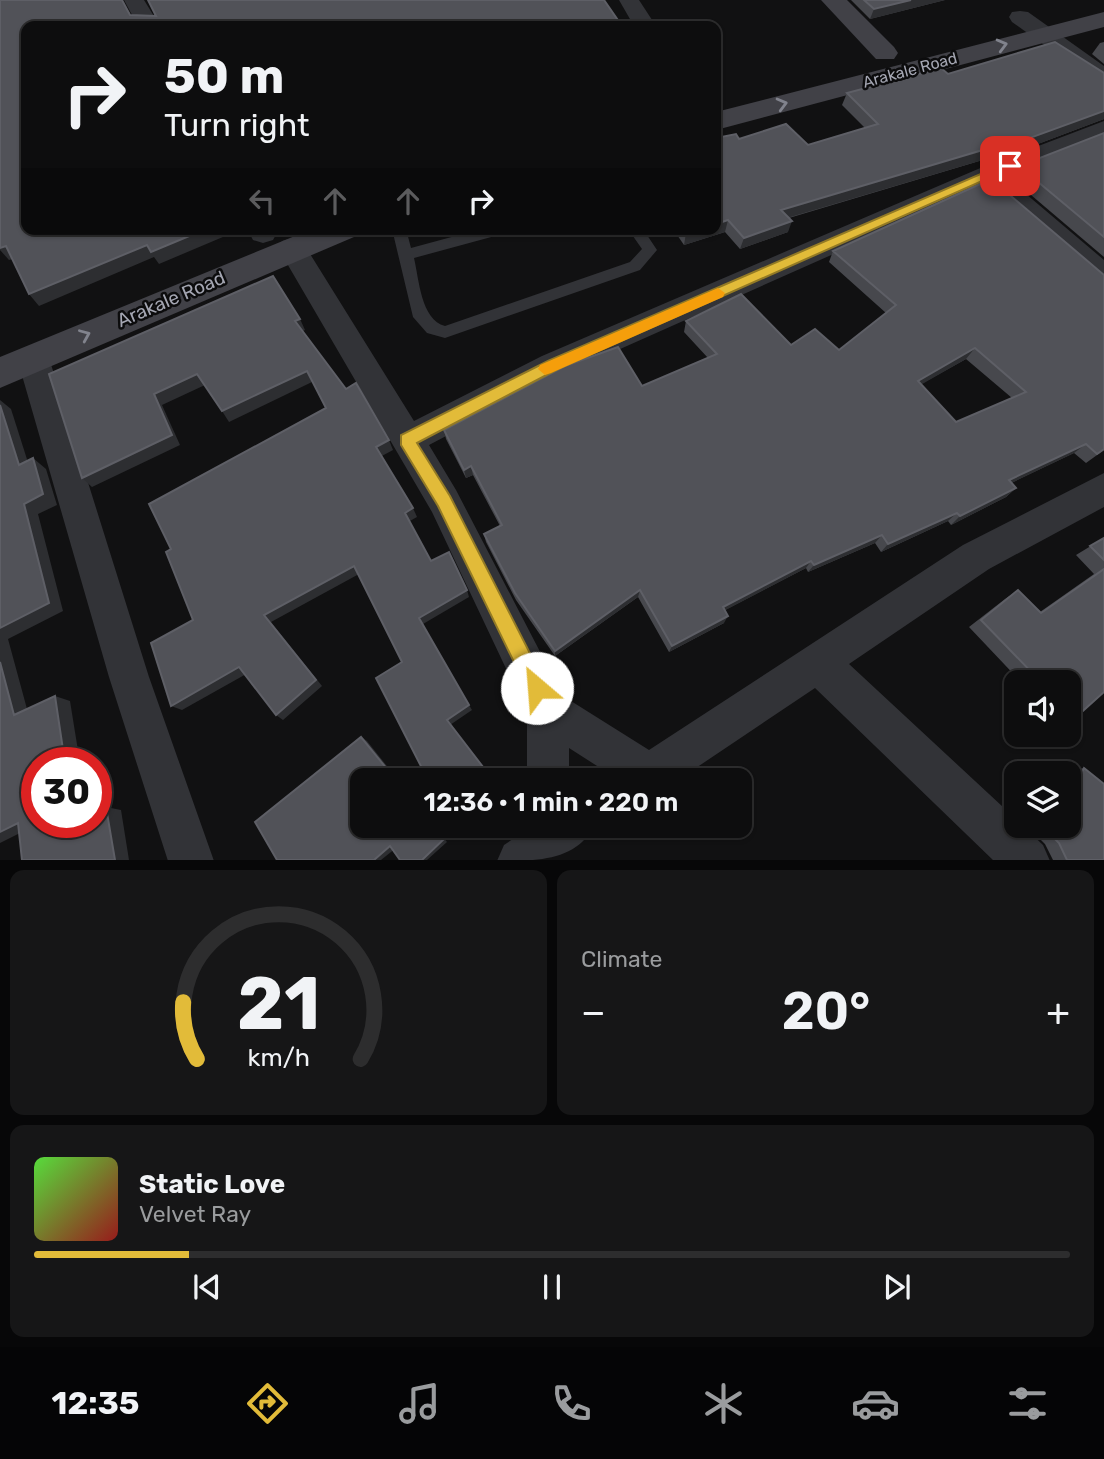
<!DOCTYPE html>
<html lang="en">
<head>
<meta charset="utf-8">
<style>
  :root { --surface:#0d0d0e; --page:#161617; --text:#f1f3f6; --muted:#9a9c9e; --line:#2d2d2e; --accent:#e2bb39 }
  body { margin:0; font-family:Rubik,sans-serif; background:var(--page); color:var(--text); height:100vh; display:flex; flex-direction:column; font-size:26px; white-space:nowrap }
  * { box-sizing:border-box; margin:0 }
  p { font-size:23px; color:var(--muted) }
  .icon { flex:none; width:38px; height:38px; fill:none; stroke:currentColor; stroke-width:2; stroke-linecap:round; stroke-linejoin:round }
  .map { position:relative; height:860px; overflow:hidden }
  .details { display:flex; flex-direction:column; gap:10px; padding:10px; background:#070708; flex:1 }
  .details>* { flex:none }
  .hud { position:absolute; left:21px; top:21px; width:700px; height:214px; border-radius:14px; box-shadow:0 2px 5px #0004,0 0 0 2px var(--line); background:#0d0d0e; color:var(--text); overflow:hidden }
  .tools { position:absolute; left:1004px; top:670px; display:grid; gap:14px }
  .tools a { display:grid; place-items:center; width:77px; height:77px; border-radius:14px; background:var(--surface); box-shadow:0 2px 5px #0004,0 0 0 2px var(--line); font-size:35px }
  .speed { position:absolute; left:21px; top:747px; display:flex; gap:14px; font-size:35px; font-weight:700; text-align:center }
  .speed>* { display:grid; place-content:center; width:91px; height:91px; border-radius:50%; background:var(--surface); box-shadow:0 2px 5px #0004,0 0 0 2px var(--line); line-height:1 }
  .speed .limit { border:10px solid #d22; background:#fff; color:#111 }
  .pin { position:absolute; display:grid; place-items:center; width:60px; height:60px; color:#fff; margin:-30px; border-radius:14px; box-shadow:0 4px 10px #0006 }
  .me { position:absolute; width:77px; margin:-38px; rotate:333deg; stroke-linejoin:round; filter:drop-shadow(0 0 5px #0008) }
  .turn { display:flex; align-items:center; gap:24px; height:147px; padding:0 28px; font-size:32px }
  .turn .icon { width:91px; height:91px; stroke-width:2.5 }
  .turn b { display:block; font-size:49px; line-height:60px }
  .lanes { display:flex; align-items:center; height:66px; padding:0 28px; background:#0003; justify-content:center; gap:35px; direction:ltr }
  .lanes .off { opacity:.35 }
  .big { font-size:52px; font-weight:600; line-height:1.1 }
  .details .tile { flex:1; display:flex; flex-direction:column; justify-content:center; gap:10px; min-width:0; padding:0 24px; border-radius:14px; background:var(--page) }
  .details .dial { align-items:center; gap:0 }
  .dial svg { height:182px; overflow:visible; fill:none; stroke:var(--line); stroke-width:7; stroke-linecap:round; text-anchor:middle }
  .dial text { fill:var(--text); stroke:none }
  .song { display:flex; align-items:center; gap:21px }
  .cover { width:84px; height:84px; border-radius:10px; background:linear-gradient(135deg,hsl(110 70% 55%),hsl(0 70% 35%)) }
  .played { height:7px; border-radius:4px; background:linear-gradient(90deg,var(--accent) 15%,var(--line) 15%) }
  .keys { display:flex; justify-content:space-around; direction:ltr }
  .heat { display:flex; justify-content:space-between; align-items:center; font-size:38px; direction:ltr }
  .details .tiles { flex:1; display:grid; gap:10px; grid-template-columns:1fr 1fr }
  .tile:last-child { grid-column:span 2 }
  .trip { position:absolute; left:350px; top:768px; width:402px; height:70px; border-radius:14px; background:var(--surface); box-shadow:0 2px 5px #0004,0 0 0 2px var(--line); font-weight:600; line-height:70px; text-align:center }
  .dock { display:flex; height:112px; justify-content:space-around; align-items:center; background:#050506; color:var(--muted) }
  .dock .icon { width:49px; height:49px }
  .dock .selected { color:var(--accent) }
  .dock b { font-size:32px; color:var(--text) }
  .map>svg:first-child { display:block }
</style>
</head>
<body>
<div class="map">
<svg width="1104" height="861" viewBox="0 0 1104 861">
  <rect width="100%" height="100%" fill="#111112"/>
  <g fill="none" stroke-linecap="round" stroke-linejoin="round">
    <!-- lane -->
    <path fill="#323337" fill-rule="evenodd" d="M392 229H406L411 248 481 229H508L506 233 414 258C419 279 421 320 445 326L630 262 642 249 628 229H643L657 250 640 270 445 338 427 333 413 317Z"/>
    <!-- street -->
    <g fill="#323337" fill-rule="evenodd">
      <path d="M124 0H144L160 26H138Z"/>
      <path d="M619 0H639L656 26H634Z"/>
      <path d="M1020 11 1028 12 1104 66V84L1096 82 1012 22 1009 17 1012 12Z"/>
      <path d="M1104 121V138L1006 177 1104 260V287L1094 283 984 187 564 374 429 445 456 490 563 696 649 750 963 545 1104 473V507L989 569 849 664 1017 820V826H1023L1043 845 1050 861H994L815 688 678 780H619L569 748V780H527V713L432 512 278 248 282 241 292 238 302 241 414 421 542 356 978 169Z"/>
      <path d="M247 229H275L277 233 273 240 263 243 253 240Z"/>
      <path d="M33 346 44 349 49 358 149 677 214 861H168L109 677 17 358 22 349Z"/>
      <path d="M532 826H594C576 861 537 861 497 861L504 845Z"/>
    </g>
    <!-- secondary -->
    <g fill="#414147" fill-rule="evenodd">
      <path d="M821 0H847L894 47 898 53 894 59H876Z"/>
      <path d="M1104 12V27L716 130V112Z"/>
      <path d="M312 229H359L354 237 0 388V357Z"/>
    </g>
  </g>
  <!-- wall -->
  <g fill="#47484d" fill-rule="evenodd">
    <path d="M851 0H945L870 19Z"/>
    <path d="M1104 42V64L1092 54 1100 43Z"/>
    <path d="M1104 73V119L998 159 996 156 789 218 788 232 740 249 725 232 684 245 673 229H716L739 139 808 145 865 128 842 105 847 93 948 74Z"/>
    <path d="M1104 133V257L1011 178 1019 166Z"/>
    <path d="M833 251 1104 275V450L1086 463 1074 453 1011 483 1016 488 1006 497 951 525 948 521 881 552 875 543 808 572 806 568 725 610 724 623 669 652 638 597 555 656 516 600 486 542 484 534 500 526 473 475 466 478 446 439 444 430 642 386 708 358 684 332 686 321 791 345 839 350 886 313 829 262ZM966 359 1012 398 956 422 921 384Z"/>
    <path d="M1104 538V692L1075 718 1069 719V682H1021L969 627 1005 599 1018 590 1040 612 1094 574 1076 555Z"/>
    <path d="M1084 768 1104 860H1053L1045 844 1036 835 1041 826H1069V774L1070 771Z"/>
  </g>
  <!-- shaded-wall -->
  <g fill="#2d2e31">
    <path d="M911 0H945L870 19 874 9Z"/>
    <path d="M1104 111V119L998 159 1005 147Z"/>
    <path d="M1003 144 996 156 777 221 781 210Z"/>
    <path d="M728 220 725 232 684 245 686 233 700 229H716V224Z"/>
    <path d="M792 221 788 232 740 249 744 238Z"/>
    <path d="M206 229H228L230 234 159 264 154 257 39 306 29 294 147 245Z"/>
    <path d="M6 246 16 258 9 260 0 250V248Z"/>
    <path d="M300 319 305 330 300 333 295 321Z"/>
    <path d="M975 348 966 359 910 391 918 381Z"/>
    <path d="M307 371 312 382 229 422 222 411Z"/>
    <path d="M197 374 205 385 162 405 180 445 92 487 82 478 154 394Z"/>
    <path d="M0 400 11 409 32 475 19 465 0 405Z"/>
    <path d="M389 440 393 450 380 457 376 447Z"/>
    <path d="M1086 444 1074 453 999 489 1009 480Z"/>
    <path d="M33 458 46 469 57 505 38 514 63 611 8 639 30 720 14 715 0 662V628Z"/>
    <path d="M471 466 473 475 466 478 464 470Z"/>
    <path d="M1016 488 1006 497 951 525 960 516Z"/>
    <path d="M413 508 417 517 408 522 405 513Z"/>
    <path d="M957 513 948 521 881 552 888 544Z"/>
    <path d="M882 535 875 543 808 572 814 565Z"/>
    <path d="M811 561 806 568 718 614 723 607Z"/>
    <path d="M354 566 359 574 271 622 322 686 283 720 276 715 264 615Z"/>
    <path d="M467 590 469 597 423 624 419 618Z"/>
    <path d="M640 590 638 597 555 656V651Z"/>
    <path d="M728 616 724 623 669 652 672 646Z"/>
    <path d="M239 667 248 673 182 710 171 706Z"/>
    <path d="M55 696 70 701 80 763H65Z"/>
    <path d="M469 705 472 710 450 725 447 720Z"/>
    <path d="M361 737 367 741 398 780H396Z"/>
    <path d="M106 807 121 810 129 860H115Z"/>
    <path d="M18 823 36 825 0 843V832Z"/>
    <path d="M432 826H434L447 842 427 860H422Z"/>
    <path d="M458 826H463L456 833 453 831Z"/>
    <path d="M390 846 396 848 381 860H374Z"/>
  </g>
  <!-- building -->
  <g fill="#515258" stroke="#5e5f66" stroke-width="2" fill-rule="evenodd">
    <path d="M0 0H122L130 15 156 16 148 0H604L622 26H26V229H206L151 252 147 245 29 294 6 246 0 248Z"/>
    <path d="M864 0H911L874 9Z"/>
    <path d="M1055 42 1104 73V111L1005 147 1003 144 781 210 792 221 744 238 728 220 716 224V138L736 134 739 139 786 124 808 145 878 124 847 93 941 68 948 74Z"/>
    <path d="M1104 133V237L1019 166Z"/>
    <path d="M991 179 1104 275V449L1097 454 1086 444 1009 480 1016 488 960 516 957 513 888 544 882 535 814 565 811 561 723 607 728 616 672 646 640 590 555 651 515 593 484 534 502 525 471 466 464 470 444 430 565 366 618 347 642 386 717 354 686 321 741 294 791 345 815 329 839 350 896 305 833 251ZM975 348 1026 392 956 422 918 381Z"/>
    <path d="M683 229H700L686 233Z"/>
    <path d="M273 276 300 319 295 321 346 389 356 383 389 440 376 447 413 508 405 513 431 561 449 552 467 590 419 618 469 705 447 720 493 780H428L376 678 402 662 354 566 264 615 316 680 276 715 239 667 171 706 151 643 193 620 166 552 171 549 149 504 326 408 307 371 222 411 197 374 154 394 172 435 82 478 49 374Z"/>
    <path d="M0 405 19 465 33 458 43 494 24 504 49 603 0 628Z"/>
    <path d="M1104 538V560L1090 546Z"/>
    <path d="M1104 569V692L1075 718 1069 712V682H1041L981 620 1018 590 1041 613Z"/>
    <path d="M0 662 14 715 55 696 65 763H37V822H96V812L106 807 115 860H22L18 823 0 832Z"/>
    <path d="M361 737 396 780H362V826H432L443 840 422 860H400L390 846 374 860H277L255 822Z"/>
    <path d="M1084 768 1104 784V860H1067L1059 843 1049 833 1053 826H1069V796Z"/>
    <path d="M451 826H458L453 831Z"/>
  </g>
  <!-- one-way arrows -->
  <defs><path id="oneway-chevron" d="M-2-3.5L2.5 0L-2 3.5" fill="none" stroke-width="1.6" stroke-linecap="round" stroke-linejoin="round" transform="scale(1.75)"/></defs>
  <g stroke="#81838d">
    <use href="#oneway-chevron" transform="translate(1002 45) rotate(-15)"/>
    <use href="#oneway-chevron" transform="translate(782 104) rotate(-15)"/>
    <use href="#oneway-chevron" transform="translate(85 335) rotate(-23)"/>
  </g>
  <!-- route -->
  <path fill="#e2bb39" stroke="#937a25" stroke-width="2" d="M1006 163 1016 166 558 369 417 443 450 496 544 681 547 688 544 695 537 698 530 695 438 506 401 445V435L548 361Z"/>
  <!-- slow -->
  <path fill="#f59e0b" d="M718 288 725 293 723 297 551 373 545 375 538 369 540 365Z"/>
  <g text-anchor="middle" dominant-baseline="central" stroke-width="5" stroke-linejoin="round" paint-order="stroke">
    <!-- far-street labels -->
    <g font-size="16" fill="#a4a6b2" stroke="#0c0c0d">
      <text transform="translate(910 70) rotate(-15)">Arakale Road</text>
    </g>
    <!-- street labels -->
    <g font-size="19" fill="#a4a6b2" stroke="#0c0c0d">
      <text transform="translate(171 299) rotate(-23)">Arakale Road</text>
    </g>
  </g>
</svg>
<div class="tools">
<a><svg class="icon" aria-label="sound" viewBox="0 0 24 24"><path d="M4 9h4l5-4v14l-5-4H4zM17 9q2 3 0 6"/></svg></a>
<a><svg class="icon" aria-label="layers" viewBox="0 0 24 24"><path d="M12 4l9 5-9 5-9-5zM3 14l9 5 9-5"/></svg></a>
</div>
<div class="speed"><div class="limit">30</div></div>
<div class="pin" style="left:1010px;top:166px;background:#d93025"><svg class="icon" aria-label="arrive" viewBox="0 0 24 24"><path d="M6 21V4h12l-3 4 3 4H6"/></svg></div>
<svg class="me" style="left:537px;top:688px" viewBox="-20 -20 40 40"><circle r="19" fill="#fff"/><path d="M0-13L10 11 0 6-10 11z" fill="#e2bb39"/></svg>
<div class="trip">12:36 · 1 min · 220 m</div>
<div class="hud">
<div class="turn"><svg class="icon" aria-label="right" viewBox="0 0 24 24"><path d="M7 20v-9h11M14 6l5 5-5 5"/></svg><div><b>50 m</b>Turn right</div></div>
<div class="lanes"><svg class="icon off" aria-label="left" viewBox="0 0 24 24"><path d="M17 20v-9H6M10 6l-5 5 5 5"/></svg><svg class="icon off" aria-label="ahead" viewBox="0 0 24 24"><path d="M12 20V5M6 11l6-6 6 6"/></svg><svg class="icon off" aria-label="ahead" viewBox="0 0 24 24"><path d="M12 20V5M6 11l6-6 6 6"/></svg><svg class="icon" aria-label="right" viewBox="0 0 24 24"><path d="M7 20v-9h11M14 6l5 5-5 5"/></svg></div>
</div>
</div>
<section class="details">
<div class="tiles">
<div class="tile dial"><svg viewBox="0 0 100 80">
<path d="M14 69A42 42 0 1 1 86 69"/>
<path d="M14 69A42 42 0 0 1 8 44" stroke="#e2bb39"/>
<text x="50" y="56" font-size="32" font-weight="700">21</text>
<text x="50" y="72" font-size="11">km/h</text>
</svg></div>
<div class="tile"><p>Climate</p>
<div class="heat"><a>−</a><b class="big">20°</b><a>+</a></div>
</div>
<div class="tile">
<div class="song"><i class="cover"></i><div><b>Static Love</b><p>Velvet Ray</p></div></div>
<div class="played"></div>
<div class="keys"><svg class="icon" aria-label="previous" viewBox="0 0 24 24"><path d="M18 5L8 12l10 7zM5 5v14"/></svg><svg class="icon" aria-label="pause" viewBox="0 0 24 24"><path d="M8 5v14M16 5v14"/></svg><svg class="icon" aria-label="next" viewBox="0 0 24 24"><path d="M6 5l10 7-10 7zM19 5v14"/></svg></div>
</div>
</div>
</section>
<nav class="dock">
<b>12:35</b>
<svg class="icon selected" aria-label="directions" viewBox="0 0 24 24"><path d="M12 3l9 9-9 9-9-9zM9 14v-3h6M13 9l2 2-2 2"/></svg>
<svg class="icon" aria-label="music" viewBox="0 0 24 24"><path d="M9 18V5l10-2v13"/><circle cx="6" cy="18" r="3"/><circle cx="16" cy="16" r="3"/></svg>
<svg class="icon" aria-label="phone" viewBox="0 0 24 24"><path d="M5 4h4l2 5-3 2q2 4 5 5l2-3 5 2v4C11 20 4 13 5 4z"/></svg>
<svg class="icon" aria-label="climate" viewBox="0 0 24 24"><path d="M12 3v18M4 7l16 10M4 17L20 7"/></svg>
<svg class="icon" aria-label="car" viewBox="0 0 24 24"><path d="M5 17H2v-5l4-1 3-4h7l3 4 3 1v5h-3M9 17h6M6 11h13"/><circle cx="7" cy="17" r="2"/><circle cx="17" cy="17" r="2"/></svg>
<svg class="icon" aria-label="filters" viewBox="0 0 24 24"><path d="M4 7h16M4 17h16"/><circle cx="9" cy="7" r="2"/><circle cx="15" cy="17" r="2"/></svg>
</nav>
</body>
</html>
